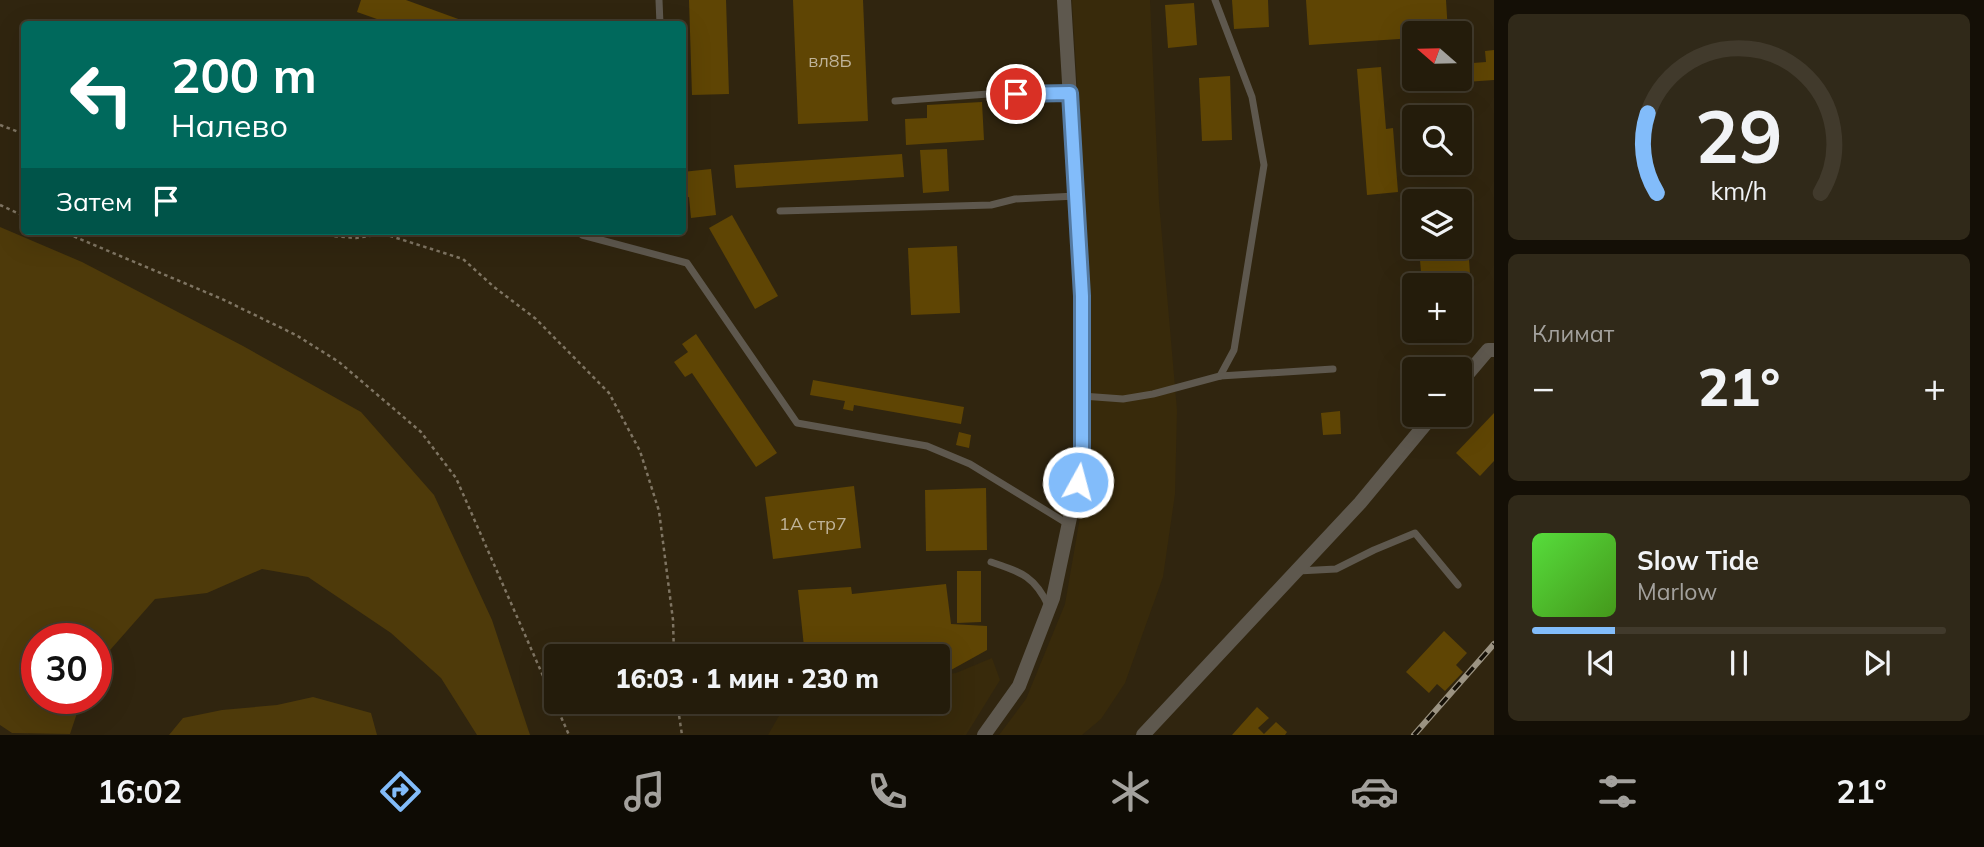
<!DOCTYPE html>
<html lang="ru">
<head>
<meta charset="utf-8">
<style>
  :root { --surface:#241c0b; --page:#302919; --text:#f1f3f6; --muted:#a3a19d; --line:#413a2c; --accent:#82bcfa }
  body { margin:0; font-family:Mulish,sans-serif; background:var(--page); color:var(--text); height:100vh; display:flex; flex-direction:column; font-size:26px; white-space:nowrap }
  * { box-sizing:border-box; margin:0 }
  p { font-size:23px; color:var(--muted) }
  .icon { flex:none; width:38px; height:38px; fill:none; stroke:currentColor; stroke-width:2; stroke-linecap:round; stroke-linejoin:round }
  .map { position:relative; flex:1; overflow:hidden }
  .sheet { display:flex; flex-direction:column; gap:14px; padding:14px; background:#140f06; width:490px }
  .sheet>* { flex:none }
  .guide { position:absolute; left:21px; top:21px; width:665px; height:214px; border-radius:7px; box-shadow:0 7px 28px #0002,0 0 0 2px var(--line); background:#00695c; color:#fff; overflow:hidden }
  .needle { width:46px; rotate:290deg }
  .tools { position:absolute; left:1402px; top:21px; display:grid; gap:14px }
  .tools a { display:grid; place-items:center; width:70px; height:70px; border-radius:7px; background:var(--surface); box-shadow:0 7px 28px #0002,0 0 0 2px var(--line); font-size:35px }
  .speed { position:absolute; left:21px; top:623px; display:flex; gap:14px; font-size:35px; font-weight:700; text-align:center }
  .speed>* { display:grid; place-content:center; width:91px; height:91px; border-radius:50%; background:var(--surface); box-shadow:0 7px 28px #0002,0 0 0 2px var(--line); line-height:1 }
  .speed .limit { border:10px solid #d22; background:#fff; color:#111 }
  .pin { position:absolute; display:grid; place-items:center; width:60px; height:60px; color:#fff; margin:-30px; border:4px solid #fff; border-radius:50%; box-shadow:0 2px 7px #0007 }
  .me { position:absolute; width:77px; margin:-38px; rotate:7deg; stroke-linejoin:round; filter:drop-shadow(0 0 5px #0008) }
  .turn { display:flex; align-items:center; gap:24px; height:147px; padding:0 35px; font-size:32px }
  .turn .icon { width:91px; height:91px; stroke-width:2.5 }
  .turn b { display:block; font-size:49px; line-height:60px }
  .then { display:flex; align-items:center; height:66px; padding:0 35px; background:#0003; gap:14px; font-size:26px }
  .big { font-size:52px; font-weight:800; line-height:1.1 }
  .sheet .widget { flex:1; display:flex; flex-direction:column; justify-content:center; gap:10px; min-width:0; padding:0 24px; border-radius:10px; background:var(--page) }
  .sheet .dial { align-items:center; gap:0 }
  .dial svg { height:182px; overflow:visible; fill:none; stroke:var(--line); stroke-width:7; stroke-linecap:round; text-anchor:middle }
  .dial text { fill:var(--text); stroke:none }
  .song { display:flex; align-items:center; gap:21px }
  .cover { width:84px; height:84px; border-radius:10px; background:linear-gradient(135deg,hsl(110 70% 55%),hsl(100 70% 35%)) }
  .played { height:7px; border-radius:4px; background:linear-gradient(90deg,var(--accent) 20%,var(--line) 20%) }
  .keys { display:flex; justify-content:space-around; direction:ltr }
  .heat { display:flex; justify-content:space-between; align-items:center; font-size:38px; direction:ltr }
  .trip { position:absolute; left:544px; top:644px; width:406px; height:70px; border-radius:7px; background:var(--surface); box-shadow:0 7px 28px #0002,0 0 0 2px var(--line); font-weight:800; line-height:70px; text-align:center }
  .tabs { display:flex; height:112px; justify-content:space-around; align-items:center; background:#0e0b04; color:var(--muted) }
  .tabs .icon { width:49px; height:49px }
  .tabs .active { color:var(--accent) }
  .tabs b { font-size:32px; color:var(--text) }
  main { display:flex; flex:1; min-height:0 }
  .map>svg:first-child { display:block }
</style>
</head>
<body>
<main>
<div class="map">
<svg width="1494" height="735" viewBox="0 0 1494 735">
  <rect width="100%" height="100%" fill="#30250f"/>
  <!-- built -->
  <g fill="#382a0b">
    <path d="M1072 0H1150L1159 202 1177 410 1175 494 1163 577 1125 683 1101 719 1082 735H999L1026 699 1065 604 1087 477 1092 376 1084 196Z"/>
    <path d="M992 658 1000 680 966 735H768L787 702H938V675L956 673Z"/>
  </g>
  <!-- green -->
  <g fill="#4e3a0a">
    <path d="M0 227 82 262 243 346 361 412 434 495 492 620 530 735H477L441 678 391 633 308 577 262 569 207 593 155 599 96 666V639H37V698H82L70 734 12 733 0 725Z"/>
    <path d="M313 697 371 713 377 735H169L183 718 222 710 277 705Z"/>
  </g>
  <!-- building -->
  <g fill="#5f4504">
    <path d="M361 0H406L472 24H391L357 12Z"/>
    <path d="M689 0H726L729 94 692 95Z"/>
    <path d="M793 0H863L868 121 798 124Z"/>
    <path d="M1232 0H1268L1269 27 1234 29Z"/>
    <path d="M1306 0H1446L1448 33H1414V38L1309 45Z"/>
    <path d="M1194 3 1197 45 1168 48 1165 5Z"/>
    <path d="M1494 50V80L1409 86 1407 67H1414V79H1460V64L1486 62 1485 51Z"/>
    <path d="M1381 67 1386 129 1393 128 1398 192 1367 195 1357 69Z"/>
    <path d="M1230 76 1232 140 1202 141 1199 78Z"/>
    <path d="M982 102 984 140 906 145 905 119 927 118V105Z"/>
    <path d="M947 149 949 191 923 193 920 150Z"/>
    <path d="M902 154 904 177 736 188 734 165Z"/>
    <path d="M711 169 716 215 691 218 689 197 682 198V172Z"/>
    <path d="M1460 200H1465L1474 334 1425 337V331H1460V285H1422L1419 247H1460Z"/>
    <path d="M732 215 778 296 755 309 709 228Z"/>
    <path d="M957 246 960 313 911 315 908 248Z"/>
    <path d="M696 334 777 453 756 467 692 373 685 377 674 362 688 352 682 344Z"/>
    <path d="M813 380 964 407 961 424 854 405 853 411 843 409 845 401 810 395Z"/>
    <path d="M1340 411 1341 434 1323 435 1321 413Z"/>
    <path d="M1494 413V461L1480 476 1456 453Z"/>
    <path d="M959 432 971 435 969 448 956 445Z"/>
    <path d="M854 486 861 548 773 559 765 497Z"/>
    <path d="M986 488 987 550 926 551 925 490Z"/>
    <path d="M957 571H981V622L957 623Z"/>
    <path d="M946 584 951 624 987 626V650L951 670 938 671V656H805L798 590 851 587 852 594Z"/>
    <path d="M1444 631 1467 653 1456 665 1463 672 1445 691 1437 684 1429 693 1406 672Z"/>
    <path d="M1257 707 1269 718 1258 728 1264 734 1276 722 1287 732 1285 735H1232Z"/>
  </g>
  <g fill="none" stroke-linecap="round" stroke-linejoin="round">
    <!-- path -->
    <g stroke="#7f7563" stroke-width="2.5" stroke-dasharray="3.5 3.5" stroke-linecap="butt">
      <path d="M0 125 24 134"/>
      <path d="M0 205 24 216"/>
      <path d="M61 231 222 299 296 335 339 362 421 432 456 478 569 735"/>
      <path d="M300 231 309 234 356 238 384 234 463 259 494 287 536 319 609 393 640 451 659 511 673 620 674 656"/>
      <path d="M677 702 682 735"/>
    </g>
    <!-- service -->
    <g stroke="#5e584e" stroke-width="7">
      <path d="M659 0 660 24"/>
      <path d="M1215 0 1252 97 1264 165 1234 350 1220 376"/>
      <path d="M895 101 988 94 1069 93"/>
      <path d="M780 211 991 205 1015 199 1076 196"/>
      <path d="M582 231V235L687 263 797 423 927 446 970 464 1068 524"/>
      <path d="M1082 396 1123 399 1153 394 1220 376 1333 369"/>
      <path d="M991 562C1021 572 1035 576 1049 607"/>
      <path d="M1298 571 1336 569 1374 550 1415 533 1458 585"/>
    </g>
    <!-- minor -->
    <g stroke="#5e584e" stroke-width="14">
      <path d="M1460 383 1488 350H1494"/>
      <path d="M984 735 1019 686 1053 598 1082 461V296L1064 0"/>
      <path d="M1143 735 1360 503 1433 415"/>
    </g>
    <!-- rail casing -->
    <g stroke="#9b9382" stroke-width="6">
      <path id="rail" d="M1414 735 1494 644"/>
    </g>
    <!-- rail -->
    <use href="#rail" stroke="#140f06" stroke-width="3.5" stroke-dasharray="10" stroke-linecap="butt"/>
  </g>
  <g fill="none" stroke-linecap="round" stroke-linejoin="round">
    <!-- route casing -->
    <g stroke="#547aa2" stroke-width="18">
      <path id="route" d="M1016 94 1070 93 1082 296V461L1078 482"/>
    </g>
    <!-- route -->
    <use href="#route" stroke="#82bcfa" stroke-width="12"/>
  </g>
  <g text-anchor="middle" dominant-baseline="central" stroke-width="7" stroke-linejoin="round" paint-order="stroke">
    <!-- number labels -->
    <g font-size="18" fill="#bfb399">
      <text x="830" y="60">вл8Б</text>
      <text x="813" y="523">1А стр7</text>
    </g>
  </g>
</svg>
<div class="tools">
<a><svg class="needle" viewBox="-14 -14 28 28"><path d="M0-13l5 13h-10z" fill="#e53935"/><path d="M0 13l5-13h-10z" fill="#a3a19d"/></svg></a>
<a><svg class="icon" aria-label="search" viewBox="0 0 24 24"><circle cx="10" cy="10" r="6"/><path d="M15 15l6 6"/></svg></a>
<a><svg class="icon" aria-label="layers" viewBox="0 0 24 24"><path d="M12 4l9 5-9 5-9-5zM3 14l9 5 9-5"/></svg></a>
<a>+</a>
<a>−</a>
</div>
<div class="speed"><div class="limit">30</div></div>
<div class="pin" style="left:1016px;top:94px;background:#d93025"><svg class="icon" aria-label="arrive" viewBox="0 0 24 24"><path d="M6 21V4h12l-3 4 3 4H6"/></svg></div>
<svg class="me" style="left:1078px;top:482px" viewBox="-20 -20 40 40"><circle r="17" fill="#82bcfa" stroke="#fff" stroke-width="3"/><path d="M0-11L8 9 0 5-8 9z" fill="#fff"/></svg>
<div class="trip">16:03 · 1 мин · 230 m</div>
<div class="guide">
<div class="turn"><svg class="icon" aria-label="left" viewBox="0 0 24 24"><path d="M17 20v-9H6M10 6l-5 5 5 5"/></svg><div><b>200 m</b>Налево</div></div>
<div class="then">Затем<svg class="icon" aria-label="arrive" viewBox="0 0 24 24"><path d="M6 21V4h12l-3 4 3 4H6"/></svg></div>
</div>
</div>
<section class="sheet">
<div class="widget dial"><svg viewBox="0 0 100 80">
<path d="M14 69A42 42 0 1 1 86 69"/>
<path d="M14 69A42 42 0 0 1 10 34" stroke="#82bcfa"/>
<text x="50" y="56" font-size="32" font-weight="700">29</text>
<text x="50" y="72" font-size="11">km/h</text>
</svg></div>
<div class="widget"><p>Климат</p>
<div class="heat"><a>−</a><b class="big">21°</b><a>+</a></div>
</div>
<div class="widget">
<div class="song"><i class="cover"></i><div><b>Slow Tide</b><p>Marlow</p></div></div>
<div class="played"></div>
<div class="keys"><svg class="icon" aria-label="previous" viewBox="0 0 24 24"><path d="M18 5L8 12l10 7zM5 5v14"/></svg><svg class="icon" aria-label="pause" viewBox="0 0 24 24"><path d="M8 5v14M16 5v14"/></svg><svg class="icon" aria-label="next" viewBox="0 0 24 24"><path d="M6 5l10 7-10 7zM19 5v14"/></svg></div>
</div>
</section>
</main>
<nav class="tabs">
<b>16:02</b>
<svg class="icon active" aria-label="directions" viewBox="0 0 24 24"><path d="M12 3l9 9-9 9-9-9zM9 14v-3h6M13 9l2 2-2 2"/></svg>
<svg class="icon" aria-label="music" viewBox="0 0 24 24"><path d="M9 18V5l10-2v13"/><circle cx="6" cy="18" r="3"/><circle cx="16" cy="16" r="3"/></svg>
<svg class="icon" aria-label="phone" viewBox="0 0 24 24"><path d="M5 4h4l2 5-3 2q2 4 5 5l2-3 5 2v4C11 20 4 13 5 4z"/></svg>
<svg class="icon" aria-label="climate" viewBox="0 0 24 24"><path d="M12 3v18M4 7l16 10M4 17L20 7"/></svg>
<svg class="icon" aria-label="car" viewBox="0 0 24 24"><path d="M5 17H2v-5l4-1 3-4h7l3 4 3 1v5h-3M9 17h6M6 11h13"/><circle cx="7" cy="17" r="2"/><circle cx="17" cy="17" r="2"/></svg>
<svg class="icon" aria-label="filters" viewBox="0 0 24 24"><path d="M4 7h16M4 17h16"/><circle cx="9" cy="7" r="2"/><circle cx="15" cy="17" r="2"/></svg>
<b>21°</b>
</nav>
</body>
</html>
